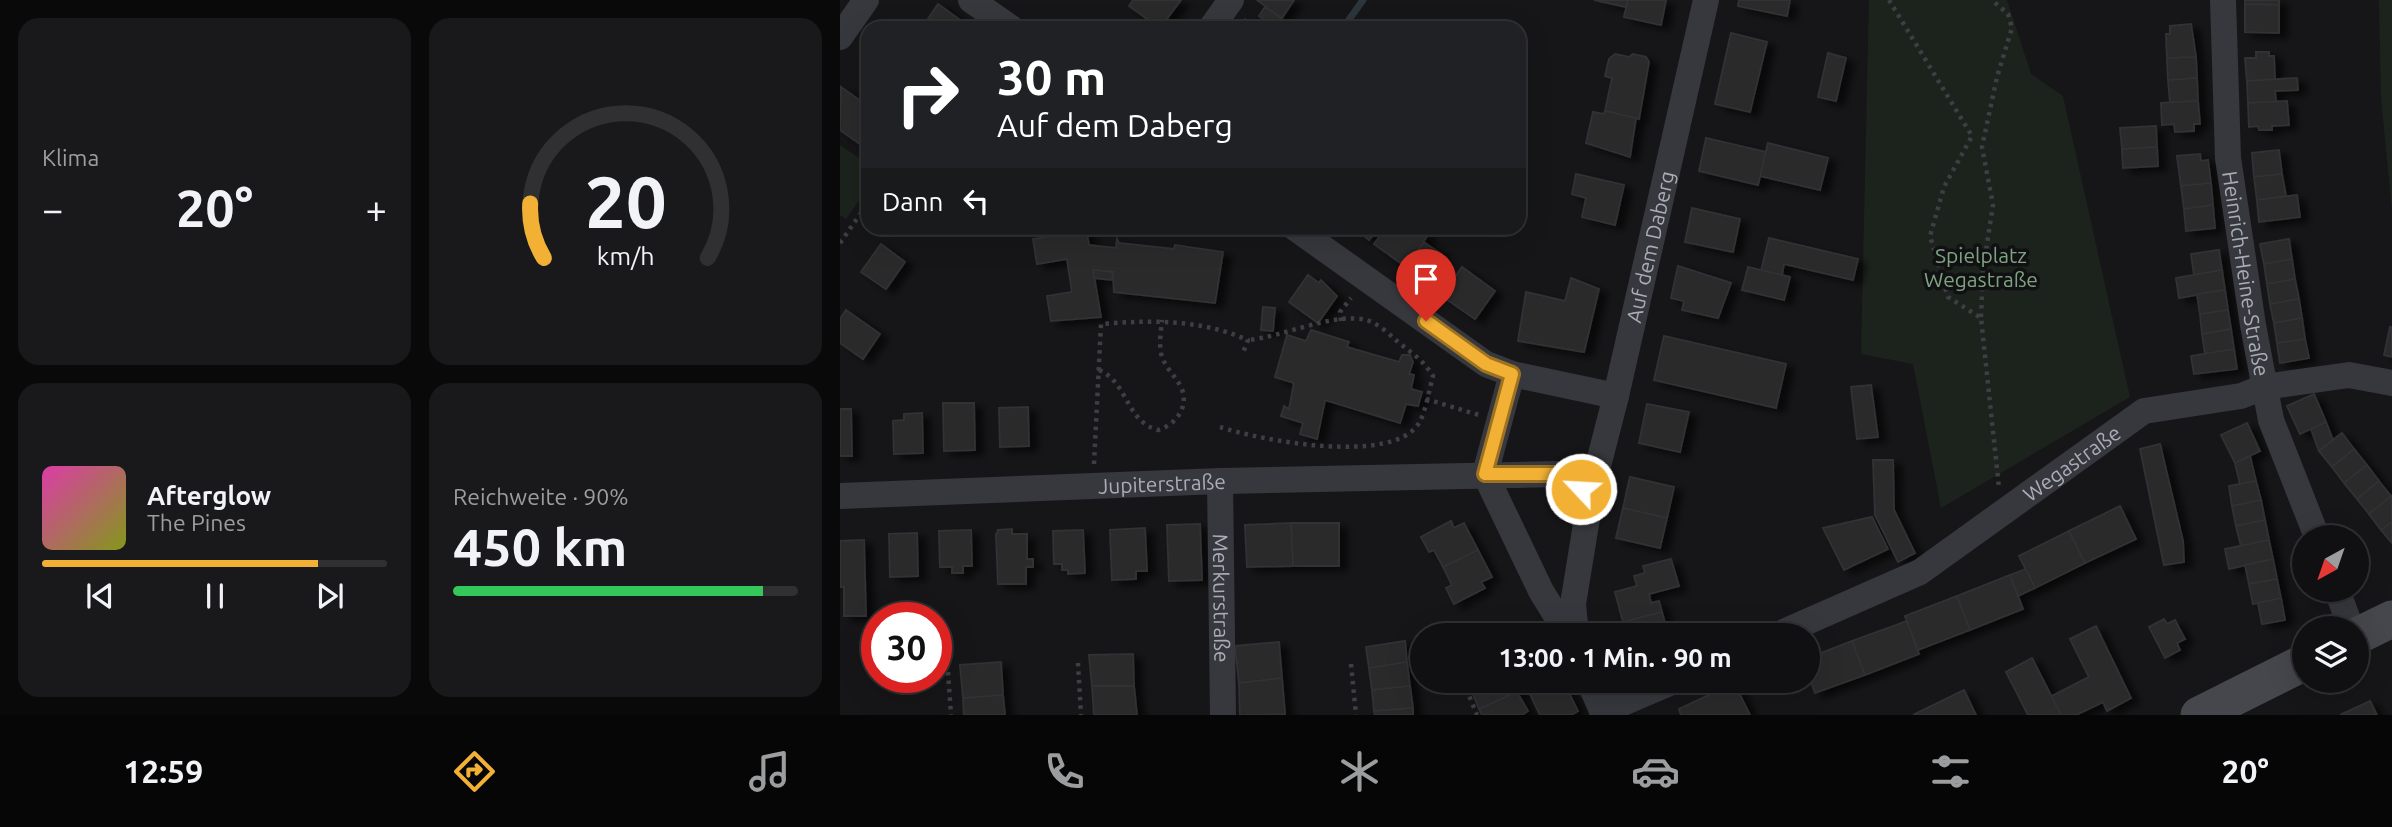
<!DOCTYPE html>
<html lang="de">
<head>
<meta charset="utf-8">
<style>
  :root { --surface:#101012; --page:#19191b; --text:#f1f3f6; --muted:#9c9d9f; --line:#303032; --accent:#f2b134 }
  body { margin:0; font-family:Ubuntu,sans-serif; background:var(--page); color:var(--text); height:100vh; display:flex; flex-direction:column; font-size:26px; white-space:nowrap }
  * { box-sizing:border-box; margin:0 }
  p { font-size:23px; color:var(--muted) }
  .icon { flex:none; width:38px; height:38px; fill:none; stroke:currentColor; stroke-width:2; stroke-linecap:round; stroke-linejoin:round }
  .map { position:relative; flex:1; overflow:hidden }
  .sheet { display:flex; flex-direction:column; gap:18px; padding:18px; background:#09090a; width:840px }
  .sheet>* { flex:none }
  .hud { position:absolute; left:21px; top:21px; width:665px; height:214px; border-radius:21px; box-shadow:0 7px 28px #0002,0 0 0 2px var(--line); background:#202124; color:#fff; overflow:hidden }
  .needle { width:46px; rotate:220deg }
  .fabs { position:absolute; left:1452px; top:525px; display:grid; gap:14px }
  .fabs a { display:grid; place-items:center; width:77px; height:77px; border-radius:50%; background:var(--surface); box-shadow:0 7px 28px #0002,0 0 0 2px var(--line); font-size:35px }
  .speed { position:absolute; left:21px; top:602px; display:flex; gap:14px; font-size:35px; font-weight:700; text-align:center }
  .speed>* { display:grid; place-content:center; width:91px; height:91px; border-radius:50%; background:var(--surface); box-shadow:0 7px 28px #0002,0 0 0 2px var(--line); line-height:1 }
  .speed .limit { border:10px solid #d22; background:#fff; color:#111 }
  .pin { position:absolute; display:grid; place-items:center; width:60px; height:60px; color:#fff; margin:-72px -30px; border-radius:50% 50% 50% 0; rotate:-45deg; box-shadow:0 0 7px #0007 }
  .pin .icon { rotate:45deg }
  .me { position:absolute; width:77px; margin:-38px; rotate:295deg; stroke-linejoin:round; filter:drop-shadow(0 0 5px #0008) }
  .turn { display:flex; align-items:center; gap:24px; height:147px; padding:0 21px; font-size:32px }
  .turn .icon { width:91px; height:91px; stroke-width:2.5 }
  .turn b { display:block; font-size:49px; line-height:60px }
  .then { display:flex; align-items:center; height:66px; padding:0 21px; background:#0003; gap:14px; font-size:26px }
  .big { font-size:52px; font-weight:700; line-height:1.1 }
  .sheet .tile { flex:1; display:flex; flex-direction:column; justify-content:center; gap:10px; min-width:0; padding:0 24px; border-radius:21px; background:var(--page) }
  .sheet .dial { align-items:center; gap:0 }
  .dial svg { height:182px; overflow:visible; fill:none; stroke:var(--line); stroke-width:7; stroke-linecap:round; text-anchor:middle }
  .dial text { fill:var(--text); stroke:none }
  .song { display:flex; align-items:center; gap:21px }
  .cover { width:84px; height:84px; border-radius:10px; background:linear-gradient(135deg,hsl(320 70% 55%),hsl(70 70% 35%)) }
  .played { height:7px; border-radius:4px; background:linear-gradient(90deg,var(--accent) 80%,var(--line) 80%) }
  .keys { display:flex; justify-content:space-around; direction:ltr }
  .heat { display:flex; justify-content:space-between; align-items:center; font-size:38px; direction:ltr }
  .charge { height:10px; border-radius:5px; background:linear-gradient(90deg,#34c759 90%,var(--line) 0) }
  .sheet .tiles { flex:1; display:grid; gap:18px; grid-template-columns:repeat(2,1fr) }
  .trip { position:absolute; left:570px; top:623px; width:410px; height:70px; border-radius:35px; background:var(--surface); box-shadow:0 7px 28px #0002,0 0 0 2px var(--line); font-weight:700; line-height:70px; text-align:center }
  .menu { display:flex; height:112px; justify-content:space-around; align-items:center; background:#060607; color:var(--muted) }
  .menu .icon { width:49px; height:49px }
  .menu .selected { color:var(--accent) }
  .menu b { font-size:32px; color:var(--text) }
  main { display:flex; flex:1; min-height:0 }
  .map>svg:first-child { display:block }
</style>
</head>
<body>
<main>
<section class="sheet">
<div class="tiles">
<div class="tile"><p>Klima</p>
<div class="heat"><a>−</a><b class="big">20°</b><a>+</a></div>
</div>
<div class="tile dial"><svg viewBox="0 0 100 80">
<path d="M14 69A42 42 0 1 1 86 69"/>
<path d="M14 69A42 42 0 0 1 8 45" stroke="#f2b134"/>
<text x="50" y="56" font-size="32" font-weight="700">20</text>
<text x="50" y="72" font-size="11">km/h</text>
</svg></div>
<div class="tile">
<div class="song"><i class="cover"></i><div><b>Afterglow</b><p>The Pines</p></div></div>
<div class="played"></div>
<div class="keys"><svg class="icon" aria-label="previous" viewBox="0 0 24 24"><path d="M18 5L8 12l10 7zM5 5v14"/></svg><svg class="icon" aria-label="pause" viewBox="0 0 24 24"><path d="M8 5v14M16 5v14"/></svg><svg class="icon" aria-label="next" viewBox="0 0 24 24"><path d="M6 5l10 7-10 7zM19 5v14"/></svg></div>
</div>
<div class="tile"><p>Reichweite · 90%</p><b class="big">450 km</b><div class="charge"></div></div>
</div>
</section>
<div class="map">
<svg width="1552" height="715" viewBox="0 0 1552 715">
  <defs>
    <filter id="shadow"><feDropShadow dx="8" dy="4.5" stdDeviation="3.5" flood-color="#0009"/></filter>
  </defs>
  <rect width="100%" height="100%" fill="#161618"/>
  <!-- green -->
  <g fill="#1c231d">
    <path d="M1029 0H1167L1191 74 1223 96 1290 397 1101 508 1073 364 1021 354Z"/>
    <path d="M1539 0H1552V210L1541 98Z"/>
    <path d="M0 145 28 164V188L6 219 0 215Z"/>
  </g>
  <g fill="none" stroke-linecap="round" stroke-linejoin="round">
    <!-- stream -->
    <path stroke="#2c353c" stroke-width="7" d="M503 28 523 0"/>
  </g>
  <!-- building -->
  <g fill="#29292c" stroke="#303034" stroke-width="2" filter="url(#shadow)">
    <path d="M293 0H341L320 28 289 6Z"/>
    <path d="M417 0H454L442 18Z"/>
    <path d="M754 0H788L786 7Z"/>
    <path d="M788 0H826L821 25 784 17Z"/>
    <path d="M899 0H950L947 16 898 6Z"/>
    <path d="M1405 0H1439V5L1405 4Z"/>
    <path d="M98 4 127 25 125 28H82Z"/>
    <path d="M1405 4 1439 5V33L1405 32Z"/>
    <path d="M425 7 452 26 450 28H437L419 16Z"/>
    <path d="M405 19 418 28H398Z"/>
    <path d="M1351 24 1356 57 1327 58 1326 34H1330V26Z"/>
    <path d="M891 33 927 42 910 112 875 104Z"/>
    <path d="M1416 52H1429V56H1434L1435 79 1407 81 1405 58H1416Z"/>
    <path d="M988 53 1006 58 996 101 978 97Z"/>
    <path d="M775 54 789 57 793 54 806 57 809 62 799 119 765 111 772 78 765 76 769 59Z"/>
    <path d="M1356 57 1357 78 1328 80 1327 58Z"/>
    <path d="M1357 78 1358 101 1330 102 1328 80Z"/>
    <path d="M1457 78 1458 90 1435 91 1436 102 1408 103 1407 81Z"/>
    <path d="M1 87 28 106V132L20 144 0 130Z"/>
    <path d="M1358 101 1360 124H1354V131L1335 132 1334 124 1322 125 1321 103Z"/>
    <path d="M1447 101 1449 125 1432 126V130H1419L1418 126 1409 127 1408 103Z"/>
    <path d="M765 111 796 118 790 157 746 143 753 112 764 114Z"/>
    <path d="M1316 126 1317 147 1282 149 1280 128Z"/>
    <path d="M866 138 926 152 918 185 859 171Z"/>
    <path d="M928 143 988 158 980 190 920 176Z"/>
    <path d="M1317 147 1318 166 1283 168 1282 149Z"/>
    <path d="M1439 150 1442 174 1414 177 1412 153Z"/>
    <path d="M1360 154 1361 161 1368 160 1371 183 1341 186 1337 156Z"/>
    <path d="M736 174 784 185 775 225 742 217 746 198 732 194Z"/>
    <path d="M1442 174 1446 196 1417 200 1414 177Z"/>
    <path d="M1371 183 1373 205 1344 209 1341 186Z"/>
    <path d="M1457 195 1460 217 1419 222 1417 200Z"/>
    <path d="M1373 205 1375 228 1346 231 1344 209Z"/>
    <path d="M852 208 900 219 893 252 845 242Z"/>
    <path d="M222 228H246L249 245 276 248 277 239 279 243 334 249 335 245 383 252 375 303 274 292 273 272 253 270 261 317 211 321 207 296 232 292 227 259 197 264 193 239 222 235Z"/>
    <path d="M523 228H546L539 237 534 234 529 240 519 232Z"/>
    <path d="M546 228H578L588 235 566 267 534 244Z"/>
    <path d="M929 238 1018 259 1013 280 944 264 942 275 921 271Z"/>
    <path d="M1449 239 1452 259 1424 264 1420 244Z"/>
    <path d="M584 242 601 254 588 272 571 260Z"/>
    <path d="M41 244 65 262 46 289 21 272Z"/>
    <path d="M1379 250 1382 270 1354 275 1351 254Z"/>
    <path d="M1452 259 1455 279 1427 284 1424 264Z"/>
    <path d="M838 266 891 283 878 318 842 310 844 301 831 298Z"/>
    <path d="M622 267 655 291 635 319 602 296Z"/>
    <path d="M908 267 950 277 944 300 902 290Z"/>
    <path d="M253 270 273 272 272 280 254 278Z"/>
    <path d="M1382 270 1385 290 1339 298 1336 278Z"/>
    <path d="M468 275 479 283 481 280 497 296 478 323 449 302Z"/>
    <path d="M731 278 759 289 744 352 678 341 686 292 725 301Z"/>
    <path d="M1455 279 1459 299 1430 304 1427 284Z"/>
    <path d="M1385 290 1388 310 1360 314 1357 294Z"/>
    <path d="M1459 299 1462 318 1434 323 1430 304Z"/>
    <path d="M423 307 435 308 433 331 421 330Z"/>
    <path d="M6 310 40 334 23 359 0 343V319Z"/>
    <path d="M1388 310 1391 329 1362 334 1360 314Z"/>
    <path d="M1462 318 1465 339 1437 343 1434 323Z"/>
    <path d="M1550 327H1552V357L1544 355Z"/>
    <path d="M1391 329 1394 349 1365 354 1362 334Z"/>
    <path d="M471 330 509 342 507 347 559 362 562 355H570L573 362 569 374 574 375 571 389 582 392 578 406 566 404 560 423 485 400 477 439 460 434 463 423 441 416 444 406 449 409 454 383 435 377 447 335 466 341Z"/>
    <path d="M824 336 946 364 936 408 814 380Z"/>
    <path d="M1465 339 1469 358 1440 363 1437 343Z"/>
    <path d="M1394 349 1397 369 1354 374 1351 356Z"/>
    <path d="M1031 385 1038 437 1017 439 1011 387Z"/>
    <path d="M1474 394 1486 422 1460 434 1447 406Z"/>
    <path d="M103 403H134L135 450 104 451Z"/>
    <path d="M807 404 849 412 840 452 799 443Z"/>
    <path d="M188 407 189 446 160 447 159 408Z"/>
    <path d="M0 409H11L12 456H0Z"/>
    <path d="M82 413 83 453 54 454 53 421 64 420V414Z"/>
    <path d="M1486 422 1493 440 1479 451 1471 429Z"/>
    <path d="M1407 423 1420 451 1395 463 1381 435Z"/>
    <path d="M1502 433 1514 449 1492 467 1479 451Z"/>
    <path d="M1320 444 1343 541 1344 562 1324 565 1300 449Z"/>
    <path d="M1514 449 1527 465 1504 483 1492 467Z"/>
    <path d="M1410 456 1416 481 1400 484 1395 463Z"/>
    <path d="M1033 460H1053L1054 510 1075 553 1058 562 1035 515Z"/>
    <path d="M1527 465 1539 481 1517 499 1504 483Z"/>
    <path d="M790 477 834 487 827 518 783 508Z"/>
    <path d="M1416 481 1421 500 1392 506 1389 486Z"/>
    <path d="M1539 481 1551 496 1529 514 1517 499Z"/>
    <path d="M1551 496 1552 522 1541 530 1529 514Z"/>
    <path d="M1421 500 1425 520 1396 526 1392 506Z"/>
    <path d="M1280 506 1296 539 1245 563 1229 531Z"/>
    <path d="M783 508 827 518 820 548 776 538Z"/>
    <path d="M1032 517 1048 549 1004 570 983 528Z"/>
    <path d="M1425 520 1429 540 1401 546 1396 526Z"/>
    <path d="M611 521 614 528 624 523 638 550 603 567 594 550 589 552 581 537Z"/>
    <path d="M1552 522V543L1541 530Z"/>
    <path d="M451 523H499V566H453Z"/>
    <path d="M451 523 453 566 407 567 405 525Z"/>
    <path d="M360 524 362 580 329 581 327 525Z"/>
    <path d="M305 528 307 571H296V579L272 580 270 530Z"/>
    <path d="M172 529V534H187V559H193V567H186V584H158L156 535 158 530Z"/>
    <path d="M131 530 132 566H123V573H112V567H100L99 531Z"/>
    <path d="M243 530 245 573 228 574V570H222V564H214L213 531Z"/>
    <path d="M1229 531 1245 563 1195 588 1179 556Z"/>
    <path d="M77 533 78 576 50 577 49 534Z"/>
    <path d="M24 540 26 616H4V587H0V541Z"/>
    <path d="M1429 540 1433 559 1389 569 1385 549Z"/>
    <path d="M638 550 652 577 641 582 645 588 614 604 606 588 612 585 603 567Z"/>
    <path d="M831 559 839 586 809 594 811 603 819 601 822 612 783 622 775 592 797 586 794 576 805 573 803 566Z"/>
    <path d="M1433 559 1437 579 1409 584 1405 565Z"/>
    <path d="M1186 569 1195 588 1178 596 1170 575Z"/>
    <path d="M1170 575 1183 609 1130 630 1117 596Z"/>
    <path d="M1437 579 1441 598 1413 604 1409 584Z"/>
    <path d="M1117 596 1130 630 1078 650 1065 616Z"/>
    <path d="M1441 598 1445 620 1422 624 1418 603Z"/>
    <path d="M822 612 825 623 817 625 819 635 833 631 834 635H787L783 622Z"/>
    <path d="M1324 619 1327 624 1335 620 1345 639 1337 643 1340 650 1325 658 1309 627Z"/>
    <path d="M1067 621 1079 654 1025 675 1012 641Z"/>
    <path d="M1256 626 1291 698 1267 711 1263 702 1236 715H1217L1208 698 1249 677 1230 639Z"/>
    <path d="M565 641 567 662 529 668 526 647Z"/>
    <path d="M1012 641 1025 675 975 693 968 673V658Z"/>
    <path d="M439 642 442 678 399 683 395 646Z"/>
    <path d="M293 654 294 686H252L249 655Z"/>
    <path d="M1192 658 1221 715H1188L1166 672Z"/>
    <path d="M161 662 163 695 123 698 120 665Z"/>
    <path d="M567 662 570 686 532 690 529 668Z"/>
    <path d="M442 678 445 714 400 715 399 683Z"/>
    <path d="M642 681H659L667 697 639 709 630 686Z"/>
    <path d="M659 681H684L687 688 667 697Z"/>
    <path d="M703 681H723L738 711 731 715H700L687 688Z"/>
    <path d="M894 683 910 715H841L839 709Z"/>
    <path d="M252 686H294L297 715H254Z"/>
    <path d="M570 686 573 708 534 711 532 690Z"/>
    <path d="M1124 690 1136 715H1073Z"/>
    <path d="M677 692 688 711 682 715H642L639 709Z"/>
    <path d="M163 695 165 715H124L123 698Z"/>
    <path d="M1530 701 1537 715H1500Z"/>
    <path d="M573 708V715H535L534 711Z"/>
  </g>
  <g fill="none" stroke-linecap="round" stroke-linejoin="round">
    <!-- path -->
    <g stroke="#3d3f44" stroke-width="4.5" stroke-dasharray="3.5 5" stroke-linecap="butt">
      <path d="M1049 0 1132 136 1104 187 1090 236 1108 297 1141 318 1159 488"/>
      <path d="M0 243 28 203"/>
      <path d="M1141 317 1143 270 1153 205 1142 147 1157 77 1172 28 1168 14 1152 0"/>
      <path d="M501 321 500 312 511 298"/>
      <path d="M259 370C288 382 286 422 318 430 336 425 350 406 341 387 335 375 324 367 321 353 319 342 321 331 322 320"/>
      <path d="M586 399 639 415"/>
      <path d="M380 427C419 440 553 466 579 423 586 411 589 390 593 376 584 361 572 353 558 342 549 334 538 323 526 320 493 312 443 337 408 340"/>
      <path d="M254 464 261 324C313 320 359 319 408 340L402 355"/>
      <path d="M238 663 241 715"/>
      <path d="M511 664 516 715"/>
      <path d="M108 672 111 715"/>
      <path d="M623 681 637 715"/>
    </g>
    <!-- street -->
    <g stroke="#37383d" stroke-width="26">
      <path d="M131 0 171 28"/>
      <path id="s1" d="M1383 0 1388 158 1413 325 1431 420 1477 537"/>
      <path d="M371 28 391 0"/>
      <path d="M0 37 26 0"/>
      <path d="M455 228 646 364 672 374 776 396"/>
      <path d="M672 374 645 474 701 591 728 635"/>
      <path id="s2" d="M380 481 383 715"/>
      <path id="s3" d="M741 489 758 466 776 396 866 0"/>
      <path id="s4" d="M0 496 380 481 719 474 741 489 748 512 733 604 736 635"/>
      <path d="M1497 590 1511 628"/>
      <path id="s5" d="M937 635 1080 572 1304 411 1401 396 1424 387 1509 375 1552 383"/>
      <path d="M749 681 764 715"/>
      <path d="M762 712 834 681"/>
    </g>
    <!-- secondary -->
    <g stroke="#45474d" stroke-width="37">
      <path d="M1517 636 1552 619"/>
      <path d="M1359 715 1465 662"/>
    </g>
  </g>
  <g fill="none" stroke-linecap="round" stroke-linejoin="round">
    <!-- route casing -->
    <g stroke="#9d7322" stroke-width="18">
      <path id="route" d="M586 321 646 364 672 374 645 474H719L741 489"/>
    </g>
    <!-- route -->
    <use href="#route" stroke="#f2b134" stroke-width="12"/>
  </g>
  <g text-anchor="middle" dominant-baseline="central" stroke-width="7" stroke-linejoin="round" paint-order="stroke">
    <!-- street labels -->
    <g font-size="21" fill="#a8adb8" stroke="#111113">
      <text stroke="none"><textPath href="#s3" startOffset="254">Auf dem Daberg</textPath></text>
      <text stroke="none"><textPath href="#s1" startOffset="275">Heinrich-Heine-Straße</textPath></text>
      <text stroke="none"><textPath href="#s5" startOffset="343">Wegastraße</textPath></text>
      <text stroke="none"><textPath href="#s4" startOffset="322">Jupiterstraße</textPath></text>
      <text stroke="none"><textPath href="#s2" startOffset="117">Merkurstraße</textPath></text>
    </g>
    <!-- park labels -->
    <g font-size="21" fill="#7fa381" stroke="#111113">
      <text x="1141" y="255">Spielplatz<tspan x="1141" dy="24">Wegastraße</tspan></text>
    </g>
  </g>
</svg>
<div class="fabs">
<a><svg class="needle" viewBox="-14 -14 28 28"><path d="M0-13l5 13h-10z" fill="#e53935"/><path d="M0 13l5-13h-10z" fill="#9c9d9f"/></svg></a>
<a><svg class="icon" aria-label="layers" viewBox="0 0 24 24"><path d="M12 4l9 5-9 5-9-5zM3 14l9 5 9-5"/></svg></a>
</div>
<div class="speed"><div class="limit">30</div></div>
<div class="pin" style="left:586px;top:321px;background:#d93025"><svg class="icon" aria-label="arrive" viewBox="0 0 24 24"><path d="M6 21V4h12l-3 4 3 4H6"/></svg></div>
<svg class="me" style="left:741px;top:489px" viewBox="-20 -20 40 40"><circle r="17" fill="#f2b134" stroke="#fff" stroke-width="3"/><path d="M0-11L8 9 0 5-8 9z" fill="#fff"/></svg>
<div class="trip">13:00 · 1 Min. · 90 m</div>
<div class="hud">
<div class="turn"><svg class="icon" aria-label="right" viewBox="0 0 24 24"><path d="M7 20v-9h11M14 6l5 5-5 5"/></svg><div><b>30 m</b>Auf dem Daberg</div></div>
<div class="then">Dann<svg class="icon" aria-label="left" viewBox="0 0 24 24"><path d="M17 20v-9H6M10 6l-5 5 5 5"/></svg></div>
</div>
</div>
</main>
<nav class="menu">
<b>12:59</b>
<svg class="icon selected" aria-label="directions" viewBox="0 0 24 24"><path d="M12 3l9 9-9 9-9-9zM9 14v-3h6M13 9l2 2-2 2"/></svg>
<svg class="icon" aria-label="music" viewBox="0 0 24 24"><path d="M9 18V5l10-2v13"/><circle cx="6" cy="18" r="3"/><circle cx="16" cy="16" r="3"/></svg>
<svg class="icon" aria-label="phone" viewBox="0 0 24 24"><path d="M5 4h4l2 5-3 2q2 4 5 5l2-3 5 2v4C11 20 4 13 5 4z"/></svg>
<svg class="icon" aria-label="climate" viewBox="0 0 24 24"><path d="M12 3v18M4 7l16 10M4 17L20 7"/></svg>
<svg class="icon" aria-label="car" viewBox="0 0 24 24"><path d="M5 17H2v-5l4-1 3-4h7l3 4 3 1v5h-3M9 17h6M6 11h13"/><circle cx="7" cy="17" r="2"/><circle cx="17" cy="17" r="2"/></svg>
<svg class="icon" aria-label="filters" viewBox="0 0 24 24"><path d="M4 7h16M4 17h16"/><circle cx="9" cy="7" r="2"/><circle cx="15" cy="17" r="2"/></svg>
<b>20°</b>
</nav>
</body>
</html>
